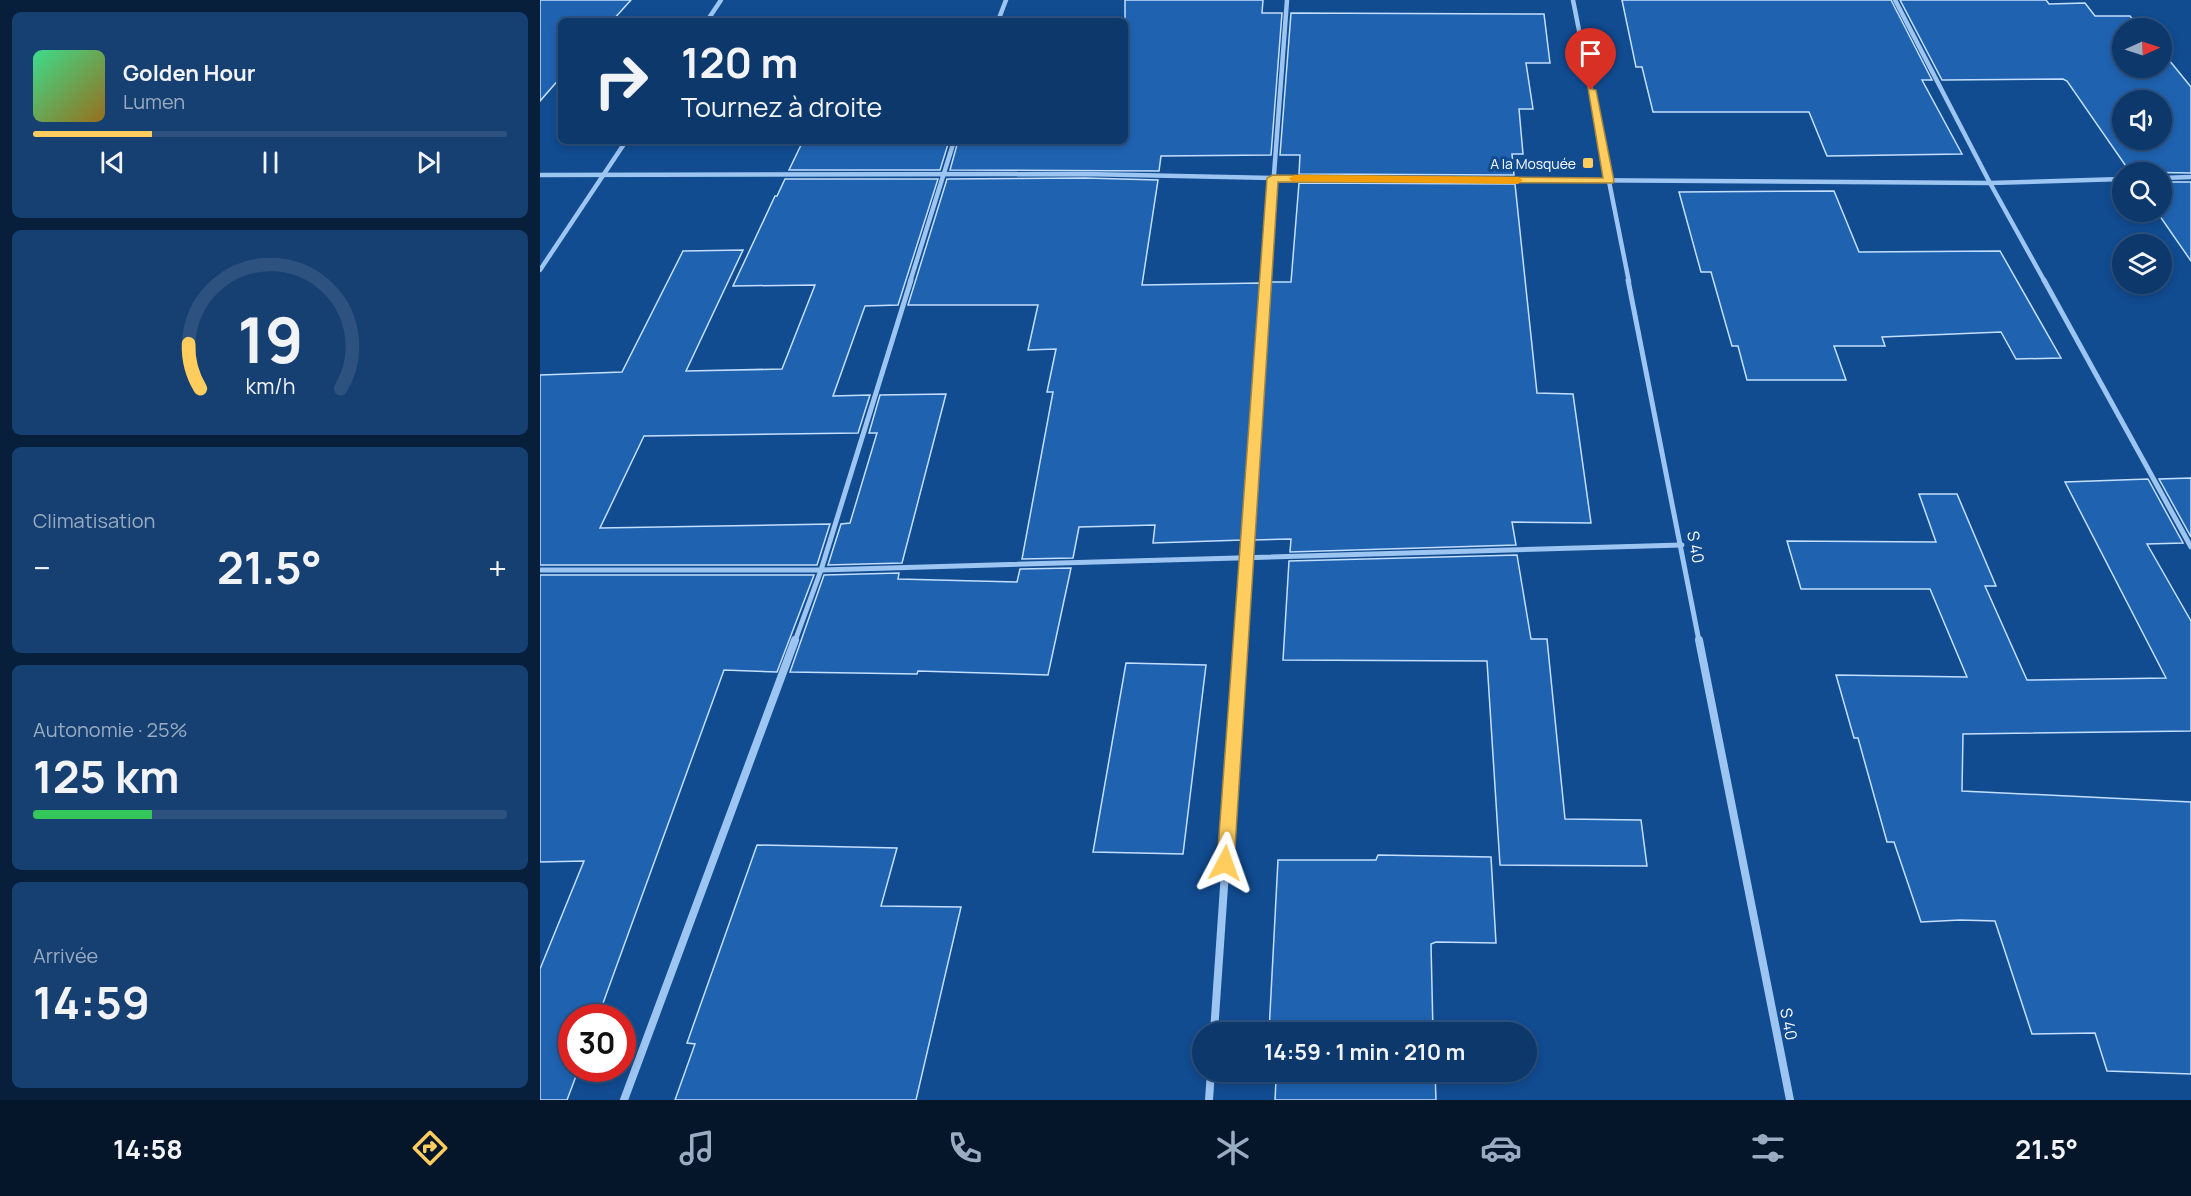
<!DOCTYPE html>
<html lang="fr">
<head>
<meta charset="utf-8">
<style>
  :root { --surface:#0d386c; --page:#163f72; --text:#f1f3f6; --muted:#9aacc2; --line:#2d527f; --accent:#ffcd5e }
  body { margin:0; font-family:Manrope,sans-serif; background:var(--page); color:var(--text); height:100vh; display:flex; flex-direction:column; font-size:22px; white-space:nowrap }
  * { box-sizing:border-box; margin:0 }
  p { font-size:20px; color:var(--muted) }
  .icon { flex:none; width:33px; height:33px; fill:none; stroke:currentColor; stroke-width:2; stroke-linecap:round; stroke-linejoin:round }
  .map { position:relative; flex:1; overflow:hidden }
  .side { display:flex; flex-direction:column; gap:12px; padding:12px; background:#071f3b; width:540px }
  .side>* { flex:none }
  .hud { position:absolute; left:18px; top:18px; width:570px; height:126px; border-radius:9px; box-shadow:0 3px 9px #0003,0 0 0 2px var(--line); background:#0d386c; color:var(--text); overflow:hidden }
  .needle { width:39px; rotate:87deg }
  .fabs { position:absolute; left:1572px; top:18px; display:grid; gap:12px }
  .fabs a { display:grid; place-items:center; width:60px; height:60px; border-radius:50%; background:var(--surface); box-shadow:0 3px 9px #0003,0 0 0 2px var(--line); font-size:30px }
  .speed { position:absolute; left:18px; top:1004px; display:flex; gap:12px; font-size:30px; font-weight:700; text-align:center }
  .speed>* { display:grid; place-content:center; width:78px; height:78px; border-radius:50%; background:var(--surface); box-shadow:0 3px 9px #0003,0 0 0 2px var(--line); line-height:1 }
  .speed .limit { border:9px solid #d22; background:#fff; color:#111 }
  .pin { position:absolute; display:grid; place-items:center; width:51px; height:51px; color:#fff; margin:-62px -26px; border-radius:50% 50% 50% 0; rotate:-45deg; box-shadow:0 0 6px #0007 }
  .pin .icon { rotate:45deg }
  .me { position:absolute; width:66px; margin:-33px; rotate:4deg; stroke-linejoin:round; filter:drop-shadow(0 0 4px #0008) }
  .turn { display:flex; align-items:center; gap:21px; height:126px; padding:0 24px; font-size:27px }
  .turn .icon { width:78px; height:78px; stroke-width:2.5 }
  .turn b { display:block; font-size:42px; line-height:51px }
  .big { font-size:45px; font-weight:700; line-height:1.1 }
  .side .card { flex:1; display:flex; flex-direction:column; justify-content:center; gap:9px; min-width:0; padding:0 21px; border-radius:9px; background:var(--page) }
  .side .dial { align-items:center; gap:0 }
  .dial svg { height:156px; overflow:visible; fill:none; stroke:var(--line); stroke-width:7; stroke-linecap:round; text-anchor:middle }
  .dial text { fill:var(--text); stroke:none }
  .song { display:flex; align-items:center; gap:18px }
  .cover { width:72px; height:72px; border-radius:9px; background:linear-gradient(135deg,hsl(150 70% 55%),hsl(40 70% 35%)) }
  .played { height:6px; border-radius:3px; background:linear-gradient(90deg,var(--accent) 25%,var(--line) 25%) }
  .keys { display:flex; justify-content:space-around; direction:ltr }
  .heat { display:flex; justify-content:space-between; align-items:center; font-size:33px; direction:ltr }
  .charge { height:9px; border-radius:4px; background:linear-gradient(90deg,#34c759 25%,var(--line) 0) }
  .trip { position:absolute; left:652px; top:1022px; width:345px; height:60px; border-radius:30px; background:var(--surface); box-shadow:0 3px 9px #0003,0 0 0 2px var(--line); font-weight:700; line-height:60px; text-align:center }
  .tab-bar { display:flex; height:96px; justify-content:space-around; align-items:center; background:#05162b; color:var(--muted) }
  .tab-bar .icon { width:42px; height:42px }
  .tab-bar .active { color:var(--accent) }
  .tab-bar b { font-size:27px; color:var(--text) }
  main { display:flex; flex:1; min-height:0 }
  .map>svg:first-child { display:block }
</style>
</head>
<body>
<main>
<section class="side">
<div class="card">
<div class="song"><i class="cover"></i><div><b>Golden Hour</b><p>Lumen</p></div></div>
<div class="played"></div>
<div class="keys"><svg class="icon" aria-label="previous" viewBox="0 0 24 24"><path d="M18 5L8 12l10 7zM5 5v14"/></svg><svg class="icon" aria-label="pause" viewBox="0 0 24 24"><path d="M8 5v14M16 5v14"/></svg><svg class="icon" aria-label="next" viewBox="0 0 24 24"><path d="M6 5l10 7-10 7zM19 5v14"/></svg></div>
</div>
<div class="card dial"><svg viewBox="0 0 100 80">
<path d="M14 69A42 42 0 1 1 86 69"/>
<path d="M14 69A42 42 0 0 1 8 46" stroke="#ffcd5e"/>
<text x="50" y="56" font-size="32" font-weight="700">19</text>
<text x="50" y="72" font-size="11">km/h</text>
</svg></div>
<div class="card"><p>Climatisation</p>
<div class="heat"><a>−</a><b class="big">21.5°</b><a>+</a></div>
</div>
<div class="card"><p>Autonomie · 25%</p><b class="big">125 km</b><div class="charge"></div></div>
<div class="card"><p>Arrivée</p><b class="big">14:59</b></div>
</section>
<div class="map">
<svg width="1651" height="1100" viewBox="0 0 1651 1100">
  <rect width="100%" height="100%" fill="#114b90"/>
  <!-- building -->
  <g fill="#1f62b0" stroke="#c4dffd" stroke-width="1.5" fill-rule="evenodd">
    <path d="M0 0H91L72 21H21V77L0 101Z"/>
    <path d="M585 0H723L722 13H742L731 155 621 156 619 171 410 170 418 141H585Z"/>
    <path d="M1082 0H1351L1392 80H1382L1422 154 1287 156 1269 112H1113L1102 67H1096Z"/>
    <path d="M1360 0H1506L1509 4 1545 3 1555 16H1590L1600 28H1582V68H1622V55L1626 60H1629L1651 87V173L1590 172 1527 81 1523 79 1402 80ZM1582 100H1622V140H1582Z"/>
    <path d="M751 13 1004 14 1010 63H986L993 109H979L983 154H972L974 175 759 174 760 155H740Z"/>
    <path d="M263 141H409L400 170H249Z"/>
    <path d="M545 178 618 180 602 285 721 283 703 540 613 543 615 525 539 527 533 558 482 559 513 392H507L516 349 488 350 498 305H368L407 179Z"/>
    <path d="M245 179H398L358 305 325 306 293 396 330 395 318 433 104 436 60 528 290 524 277 565H0V375L82 372 143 251 203 250 146 371 242 369 275 285 193 286 235 196H237Z"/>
    <path d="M1622 182H1651V261L1617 212H1622Z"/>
    <path d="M759 183 975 184 997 393 1033 394 1051 523 972 522 976 545 750 552 751 539 713 540 731 282H751Z"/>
    <path d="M1294 191 1319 252 1460 251 1521 358 1476 359 1461 332 1342 337 1345 346H1294L1306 380H1207L1198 346H1192L1171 272H1161L1139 192Z"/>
    <path d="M406 394 362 563 288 565 301 524 310 523 337 433H329L340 395Z"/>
    <path d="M1651 478V537L1619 479Z"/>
    <path d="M1608 479 1643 543 1607 544 1651 621V731L1423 734 1422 791 1651 802V1074L1567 1071 1555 1033 1492 1034 1455 921 1420 920 1381 922 1354 842H1347L1318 738H1314L1296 675 1427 677 1390 589H1261L1247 541 1396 542 1379 494H1417L1456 586H1445L1487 680 1626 678 1525 482Z"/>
    <path d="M977 555 991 639H1007L1025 819 1101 820 1107 866 960 865 947 661 743 660 749 561Z"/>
    <path d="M531 568 508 675 378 671 377 674 250 672 284 575 359 573 358 579 477 582 480 569Z"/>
    <path d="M0 575H274L237 672 184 670 58 1017H32V1068H39L27 1100H0V969L44 861 0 862Z"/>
    <path d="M586 663 666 665 643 854 553 852Z"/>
    <path d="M217 845 357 848 341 906 421 907 376 1100H135L155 1044 147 1043Z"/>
    <path d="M838 855 951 857 956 943 896 942 891 944 893 1032H729L738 860H836Z"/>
    <path d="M727 1071H895L896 1100H735L736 1080H726Z"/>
  </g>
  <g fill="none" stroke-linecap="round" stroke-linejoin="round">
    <!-- street-far2 -->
    <g stroke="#9dc5f2" stroke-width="4.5">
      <path d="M1033 0 1089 282"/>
      <path d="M1355 0 1450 183 1505 282"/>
      <path d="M167 21 181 0"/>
      <path d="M458 21 466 0"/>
      <path d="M0 175 545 174 733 178 1450 183 1582 179"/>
      <path d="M1622 178 1651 177"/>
      <path d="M0 270 86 141"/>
      <path d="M370 282 414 141"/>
      <path d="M726 282 747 0"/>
    </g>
    <!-- street-far1 -->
    <g stroke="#9dc5f2" stroke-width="5">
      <path d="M1088 280 1159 641"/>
      <path d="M1504 280 1651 547"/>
      <path d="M0 570H281L1142 545"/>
      <path d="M255 641 281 570 371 280"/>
      <path d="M701 641 726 280"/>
    </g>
    <!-- street -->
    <g stroke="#9dc5f2" stroke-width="8">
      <path d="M1159 640 1250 1100"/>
      <path d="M674 1032 701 640"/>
      <path d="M84 1100 255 640"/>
      <path d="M669 1100 671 1071"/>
    </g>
  </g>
  <!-- route -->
  <path fill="#ffcd5e" stroke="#a6853d" stroke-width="1.5" d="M1048 88 1056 90 1074 181 1073 183 738 182 694 863 691 868 685 871 680 868 677 863 727 178 733 175 1063 178Z"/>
  <!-- slow -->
  <path fill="#f59e0b" d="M755 175 978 177 983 180 978 184 751 181 749 178Z"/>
  <!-- markers -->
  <rect fill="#ffcd5e" stroke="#114b90" stroke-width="2" x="1042" y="157" width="12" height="12" rx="3"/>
  <g text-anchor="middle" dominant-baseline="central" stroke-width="6" stroke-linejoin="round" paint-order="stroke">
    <!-- far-poi labels -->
    <g font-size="14" fill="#fff" stroke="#114b90" text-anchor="end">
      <text x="1036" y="163">A la Mosquée</text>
    </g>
    <!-- street labels -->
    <g font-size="16" fill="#fff" stroke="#114b90">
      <text transform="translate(1156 547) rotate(79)">S 40</text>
      <text transform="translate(1249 1024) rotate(79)">S 40</text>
    </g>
  </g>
</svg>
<div class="fabs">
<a><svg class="needle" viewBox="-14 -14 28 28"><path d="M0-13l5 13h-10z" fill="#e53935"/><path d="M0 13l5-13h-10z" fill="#9aacc2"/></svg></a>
<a><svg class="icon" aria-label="sound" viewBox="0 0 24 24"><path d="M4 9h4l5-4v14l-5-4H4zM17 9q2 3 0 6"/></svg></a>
<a><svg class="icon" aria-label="search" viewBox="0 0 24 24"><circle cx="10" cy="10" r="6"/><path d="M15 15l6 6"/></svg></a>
<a><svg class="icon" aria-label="layers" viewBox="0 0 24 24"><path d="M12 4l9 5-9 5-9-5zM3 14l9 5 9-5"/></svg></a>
</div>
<div class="speed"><div class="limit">30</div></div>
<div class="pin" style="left:1051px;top:90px;background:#d93025"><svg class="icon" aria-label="arrive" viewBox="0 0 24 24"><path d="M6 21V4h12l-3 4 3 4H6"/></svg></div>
<svg class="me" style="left:685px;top:863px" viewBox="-20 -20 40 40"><path d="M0-17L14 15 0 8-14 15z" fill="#ffcd5e" stroke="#fff" stroke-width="4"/></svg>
<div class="trip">14:59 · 1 min · 210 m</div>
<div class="hud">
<div class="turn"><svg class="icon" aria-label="right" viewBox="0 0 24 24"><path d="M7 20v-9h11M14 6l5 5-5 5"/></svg><div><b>120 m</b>Tournez à droite</div></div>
</div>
</div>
</main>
<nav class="tab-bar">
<b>14:58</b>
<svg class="icon active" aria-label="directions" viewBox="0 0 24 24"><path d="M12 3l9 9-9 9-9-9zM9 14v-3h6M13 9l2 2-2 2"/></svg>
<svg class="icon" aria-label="music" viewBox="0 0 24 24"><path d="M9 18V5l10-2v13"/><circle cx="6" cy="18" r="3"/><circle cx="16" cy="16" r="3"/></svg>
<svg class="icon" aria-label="phone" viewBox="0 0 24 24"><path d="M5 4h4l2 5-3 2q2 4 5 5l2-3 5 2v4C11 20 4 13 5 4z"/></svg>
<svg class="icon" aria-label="climate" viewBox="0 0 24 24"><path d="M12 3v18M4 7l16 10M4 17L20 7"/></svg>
<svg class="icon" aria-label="car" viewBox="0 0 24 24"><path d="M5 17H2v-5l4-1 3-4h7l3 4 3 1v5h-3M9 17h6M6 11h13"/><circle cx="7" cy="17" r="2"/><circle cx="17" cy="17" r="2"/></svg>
<svg class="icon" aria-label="filters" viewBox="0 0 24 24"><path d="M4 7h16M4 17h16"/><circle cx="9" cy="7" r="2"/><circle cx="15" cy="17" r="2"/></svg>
<b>21.5°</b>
</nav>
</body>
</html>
